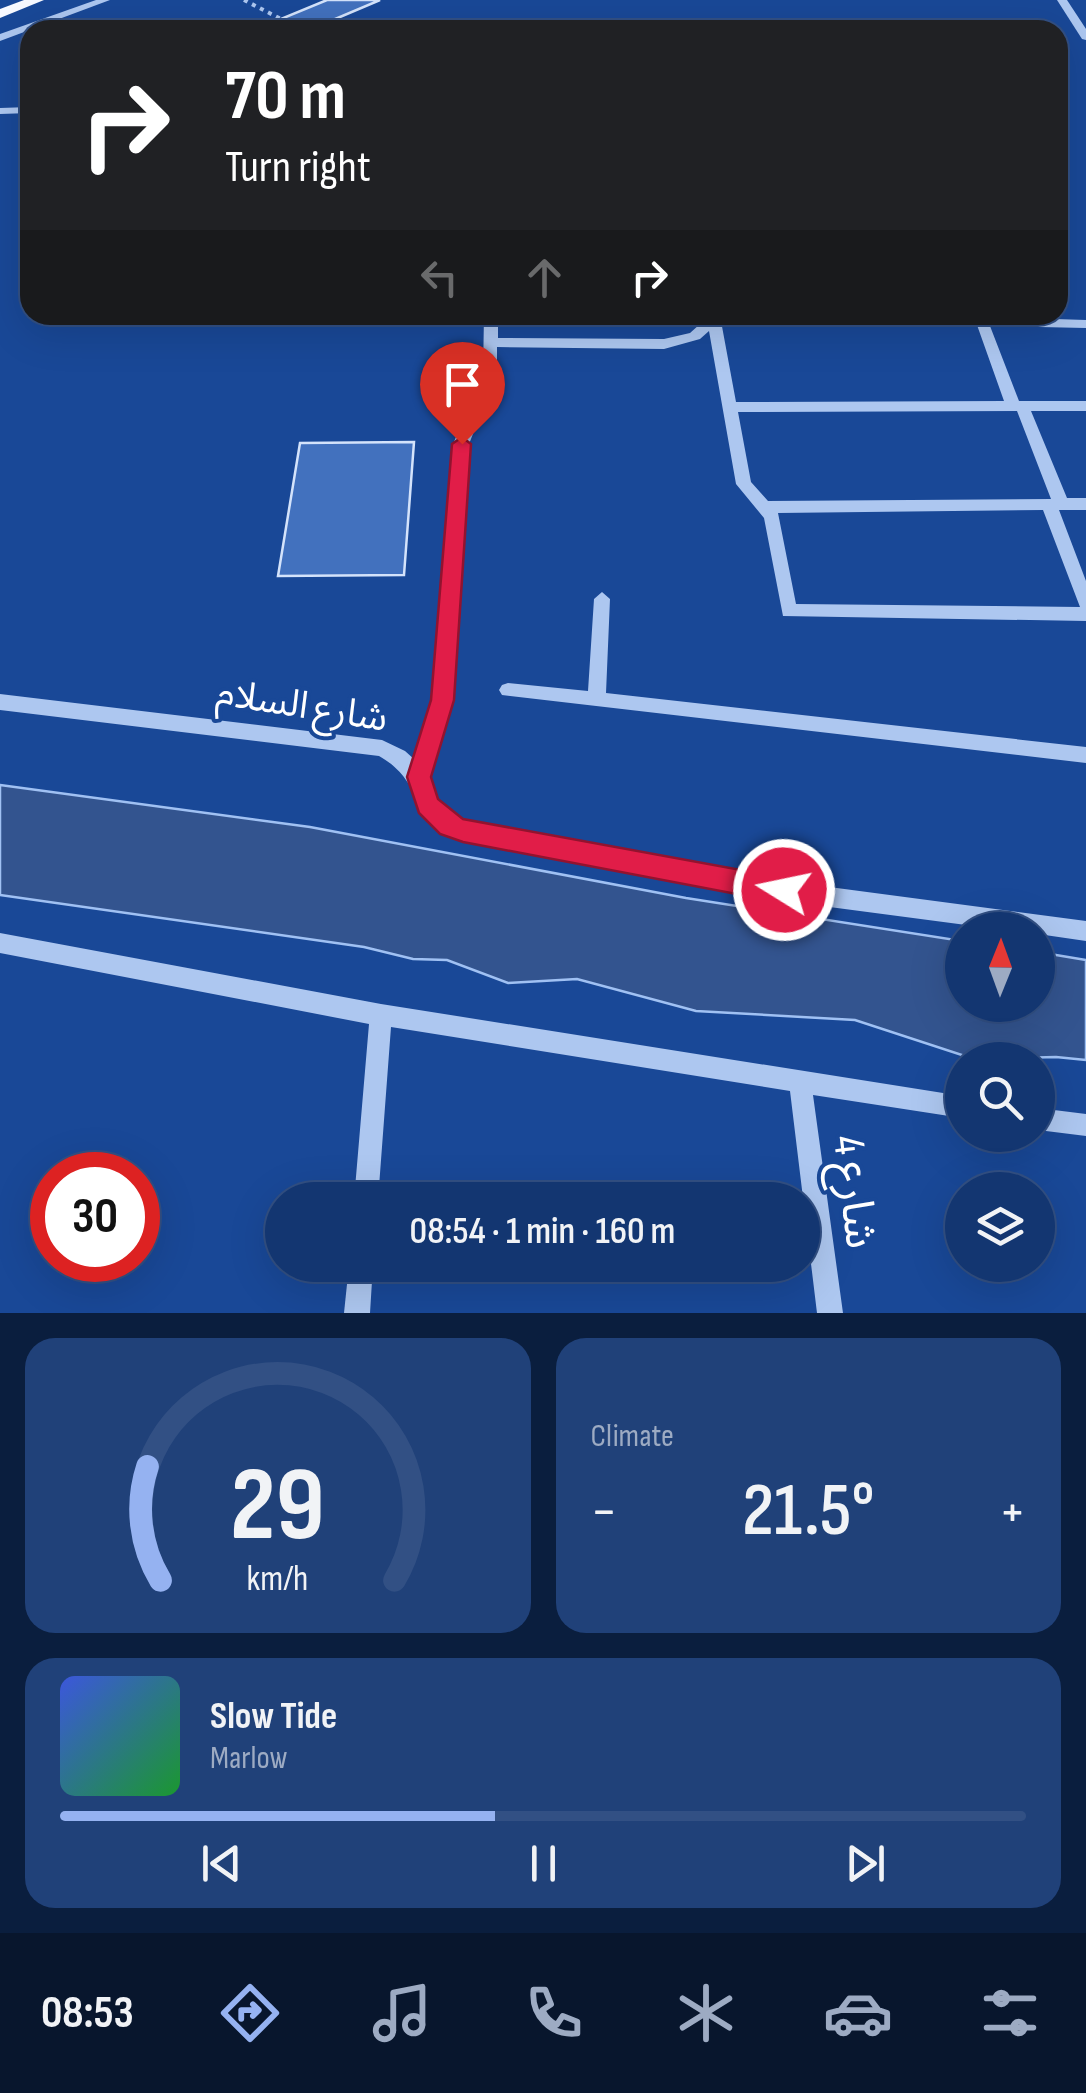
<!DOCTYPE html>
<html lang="en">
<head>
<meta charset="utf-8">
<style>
  :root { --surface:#133671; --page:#204179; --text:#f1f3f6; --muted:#9dabc3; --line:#325084; --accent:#95b2f1 }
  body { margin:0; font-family:"Sofia Sans Condensed","Noto Sans Arabic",sans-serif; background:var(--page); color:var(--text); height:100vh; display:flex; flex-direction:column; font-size:38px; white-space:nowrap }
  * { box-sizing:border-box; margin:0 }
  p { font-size:32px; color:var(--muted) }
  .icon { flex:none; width:55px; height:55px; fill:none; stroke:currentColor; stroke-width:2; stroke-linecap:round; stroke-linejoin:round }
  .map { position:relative; height:1313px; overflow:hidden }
  .details { display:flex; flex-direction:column; gap:25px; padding:25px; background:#0a1e3e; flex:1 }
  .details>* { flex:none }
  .guide { position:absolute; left:20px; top:20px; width:1048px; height:305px; border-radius:30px; box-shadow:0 10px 40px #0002,0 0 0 2px var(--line); background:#202124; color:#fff; overflow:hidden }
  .needle { width:65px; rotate:1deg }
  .controls { position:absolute; left:945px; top:912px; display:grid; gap:20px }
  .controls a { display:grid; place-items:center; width:110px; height:110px; border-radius:50%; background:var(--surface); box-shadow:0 10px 40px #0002,0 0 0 2px var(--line); font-size:50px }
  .speed { position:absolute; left:30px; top:1152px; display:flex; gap:20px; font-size:50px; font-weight:700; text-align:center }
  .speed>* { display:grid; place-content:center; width:130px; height:130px; border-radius:50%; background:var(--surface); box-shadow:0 10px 40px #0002,0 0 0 2px var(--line); line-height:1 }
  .speed .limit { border:15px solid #d22; background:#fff; color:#111 }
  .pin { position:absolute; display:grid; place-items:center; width:85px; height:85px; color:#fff; margin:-102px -42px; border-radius:50% 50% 50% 0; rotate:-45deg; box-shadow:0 0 10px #0007 }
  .pin .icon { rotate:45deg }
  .me { position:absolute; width:110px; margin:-55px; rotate:280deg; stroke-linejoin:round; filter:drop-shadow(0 0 8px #0008) }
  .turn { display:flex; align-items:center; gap:35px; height:210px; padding:0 40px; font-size:45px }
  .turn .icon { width:130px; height:130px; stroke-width:2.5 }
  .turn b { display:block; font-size:70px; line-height:85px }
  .lanes { display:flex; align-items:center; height:95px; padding:0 40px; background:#0003; justify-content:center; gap:50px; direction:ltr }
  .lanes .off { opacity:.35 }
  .big { font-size:75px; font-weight:600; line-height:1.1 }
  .details .widget { flex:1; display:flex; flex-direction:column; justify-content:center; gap:15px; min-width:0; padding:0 35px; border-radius:30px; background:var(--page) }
  .details .dial { align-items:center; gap:0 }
  .dial svg { height:260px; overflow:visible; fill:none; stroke:var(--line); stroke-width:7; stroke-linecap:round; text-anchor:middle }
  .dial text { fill:var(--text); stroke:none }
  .song { display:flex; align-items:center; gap:30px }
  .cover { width:120px; height:120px; border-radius:15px; background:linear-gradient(135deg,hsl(230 70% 55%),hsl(130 70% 35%)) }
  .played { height:10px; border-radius:5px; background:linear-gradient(90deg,var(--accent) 45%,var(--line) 45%) }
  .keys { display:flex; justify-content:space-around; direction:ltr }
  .heat { display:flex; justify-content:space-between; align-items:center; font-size:55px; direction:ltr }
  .details .tiles { flex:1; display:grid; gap:25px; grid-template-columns:1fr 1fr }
  .widget:last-child { grid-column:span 2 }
  .trip { position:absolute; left:265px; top:1182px; width:555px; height:100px; border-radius:50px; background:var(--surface); box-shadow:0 10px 40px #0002,0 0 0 2px var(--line); font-weight:600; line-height:100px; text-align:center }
  .tabs { display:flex; height:160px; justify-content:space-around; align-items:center; background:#08162d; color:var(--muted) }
  .tabs .icon { width:70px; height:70px }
  .tabs .current { color:var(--accent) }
  .tabs b { font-size:45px; color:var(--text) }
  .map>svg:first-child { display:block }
</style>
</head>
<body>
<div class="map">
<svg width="1086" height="1313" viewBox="0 0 1086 1313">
  <rect width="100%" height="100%" fill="#194897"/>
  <!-- water -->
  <path fill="#33548f" stroke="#a0c1f3" stroke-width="2.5" d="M0 785 310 827 686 898 962 941V1005H1038V952L1086 960V1060L1056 1057 974 1059 855 1020 696 1011 577 979 508 983 447 960 413 959 364 947 0 895Z"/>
  <!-- building -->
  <g fill="#4271be" stroke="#d4e3fb" stroke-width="2.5">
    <path d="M327 0H380L321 25 326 30H254Z"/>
    <path d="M414 442 404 575 278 576 300 443Z"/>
  </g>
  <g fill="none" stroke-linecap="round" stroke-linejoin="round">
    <!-- path -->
    <path stroke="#adc7f0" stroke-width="4" stroke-dasharray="4 5" stroke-linecap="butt" d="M244 0 281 19"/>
    <!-- minor -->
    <g fill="#adc7f0" fill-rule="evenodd">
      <path d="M96 0H110L0 41V34Z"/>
      <path d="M1057 0H1067L1086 29V40L1082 39Z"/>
      <path d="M30 107V113L0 114V108Z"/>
      <path d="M484 315H498V338L664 339 690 333 709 316 735 315 721 321 736 402 1004 401 977 325 783 319 776 315H929L1086 320V328L990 326 1019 401H1086V411H1031L1067 498H1086V510H1059L1086 581V621L783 616 764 518 736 484 709 331 700 339 664 349 497 347V373L469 444 451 700 427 780 443 807 465 821 784 881 1086 921V941L1038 934V930H1004L784 901 463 839C409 818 424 781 379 756L0 710V694L382 740 405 751 415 760 433 700 453 444 483 373ZM1017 411 1051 499 768 501 751 482 738 412ZM1043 510 1080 607 796 604 778 513Z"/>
      <path d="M602 592 610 599 606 693 1086 747V763L502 695 499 690 502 685 508 683 588 691 594 599Z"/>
      <path d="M0 933 381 1004 962 1096V1118L813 1095 843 1313H817L790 1091 391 1027 378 1200H354L369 1024 0 953Z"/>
      <path d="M1038 1108 1086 1114V1136L1038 1130Z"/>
      <path d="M349 1265H373L370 1313H344Z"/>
    </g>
    <!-- major -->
    <path fill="#f7f9ff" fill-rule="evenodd" d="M24 0H44L0 18V9Z"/>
  </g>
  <!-- route -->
  <path fill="#e11d48" stroke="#92132f" stroke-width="2.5" d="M462 437 471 444 454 700 431 777 438 799 463 819 784 878 794 882 797 890 794 899 784 903 463 842 440 834 419 813 407 777 431 700 452 444Z"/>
  <g text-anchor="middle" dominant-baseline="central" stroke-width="8" stroke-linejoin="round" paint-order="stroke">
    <!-- street labels -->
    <g font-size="38" fill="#fff" stroke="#194897">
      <text transform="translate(302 706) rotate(9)">شارع السلام</text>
    </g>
    <!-- near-street labels -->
    <g font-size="45" fill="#fff" stroke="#194897">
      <text transform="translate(854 1192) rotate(83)">شارع 4</text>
    </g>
  </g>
</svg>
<div class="controls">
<a><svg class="needle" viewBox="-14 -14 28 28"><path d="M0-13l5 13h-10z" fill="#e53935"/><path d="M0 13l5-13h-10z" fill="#9dabc3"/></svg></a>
<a><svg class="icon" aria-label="search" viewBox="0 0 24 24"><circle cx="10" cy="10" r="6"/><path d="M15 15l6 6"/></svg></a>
<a><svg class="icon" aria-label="layers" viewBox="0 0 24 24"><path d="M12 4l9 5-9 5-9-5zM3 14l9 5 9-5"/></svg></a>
</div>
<div class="speed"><div class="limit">30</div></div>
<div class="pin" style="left:462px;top:444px;background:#d93025"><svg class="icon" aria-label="arrive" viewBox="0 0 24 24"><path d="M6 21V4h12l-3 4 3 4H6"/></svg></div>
<svg class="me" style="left:784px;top:890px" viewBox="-20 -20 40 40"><circle r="17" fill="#e11d48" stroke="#fff" stroke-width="3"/><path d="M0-11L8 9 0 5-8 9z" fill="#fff"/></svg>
<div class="trip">08:54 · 1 min · 160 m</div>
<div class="guide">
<div class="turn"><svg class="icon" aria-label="right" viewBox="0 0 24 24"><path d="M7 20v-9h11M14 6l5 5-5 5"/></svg><div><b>70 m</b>Turn right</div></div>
<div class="lanes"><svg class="icon off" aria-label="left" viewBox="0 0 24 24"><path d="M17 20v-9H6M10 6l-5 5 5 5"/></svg><svg class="icon off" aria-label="ahead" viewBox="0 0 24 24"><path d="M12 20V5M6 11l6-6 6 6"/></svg><svg class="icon" aria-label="right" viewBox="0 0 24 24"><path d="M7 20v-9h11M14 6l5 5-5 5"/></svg></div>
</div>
</div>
<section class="details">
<div class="tiles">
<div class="widget dial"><svg viewBox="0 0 100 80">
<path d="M14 69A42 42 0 1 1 86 69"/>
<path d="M14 69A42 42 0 0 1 10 34" stroke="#95b2f1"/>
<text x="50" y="56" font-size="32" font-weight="700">29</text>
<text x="50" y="72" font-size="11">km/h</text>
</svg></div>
<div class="widget"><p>Climate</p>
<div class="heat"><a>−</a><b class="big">21.5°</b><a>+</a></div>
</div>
<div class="widget">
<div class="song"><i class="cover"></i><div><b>Slow Tide</b><p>Marlow</p></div></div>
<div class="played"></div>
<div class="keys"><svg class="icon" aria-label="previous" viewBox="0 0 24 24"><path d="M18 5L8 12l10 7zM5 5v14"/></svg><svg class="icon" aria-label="pause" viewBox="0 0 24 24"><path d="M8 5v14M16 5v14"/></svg><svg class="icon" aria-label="next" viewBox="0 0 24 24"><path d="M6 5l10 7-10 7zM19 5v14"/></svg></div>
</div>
</div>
</section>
<nav class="tabs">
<b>08:53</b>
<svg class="icon current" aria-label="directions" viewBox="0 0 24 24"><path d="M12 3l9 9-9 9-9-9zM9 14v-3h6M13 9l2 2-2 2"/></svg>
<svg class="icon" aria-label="music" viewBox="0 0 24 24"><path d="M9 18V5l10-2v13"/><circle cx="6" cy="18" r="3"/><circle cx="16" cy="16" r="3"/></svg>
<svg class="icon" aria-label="phone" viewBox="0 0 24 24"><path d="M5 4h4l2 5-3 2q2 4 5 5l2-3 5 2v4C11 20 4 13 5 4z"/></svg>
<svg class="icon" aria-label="climate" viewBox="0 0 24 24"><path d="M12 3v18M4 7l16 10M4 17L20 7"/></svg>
<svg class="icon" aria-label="car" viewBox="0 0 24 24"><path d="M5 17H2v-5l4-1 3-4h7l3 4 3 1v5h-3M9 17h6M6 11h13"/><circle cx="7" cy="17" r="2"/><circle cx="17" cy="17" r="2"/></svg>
<svg class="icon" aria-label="filters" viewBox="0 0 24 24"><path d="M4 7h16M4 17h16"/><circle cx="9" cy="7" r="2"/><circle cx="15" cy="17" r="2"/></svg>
</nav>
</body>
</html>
